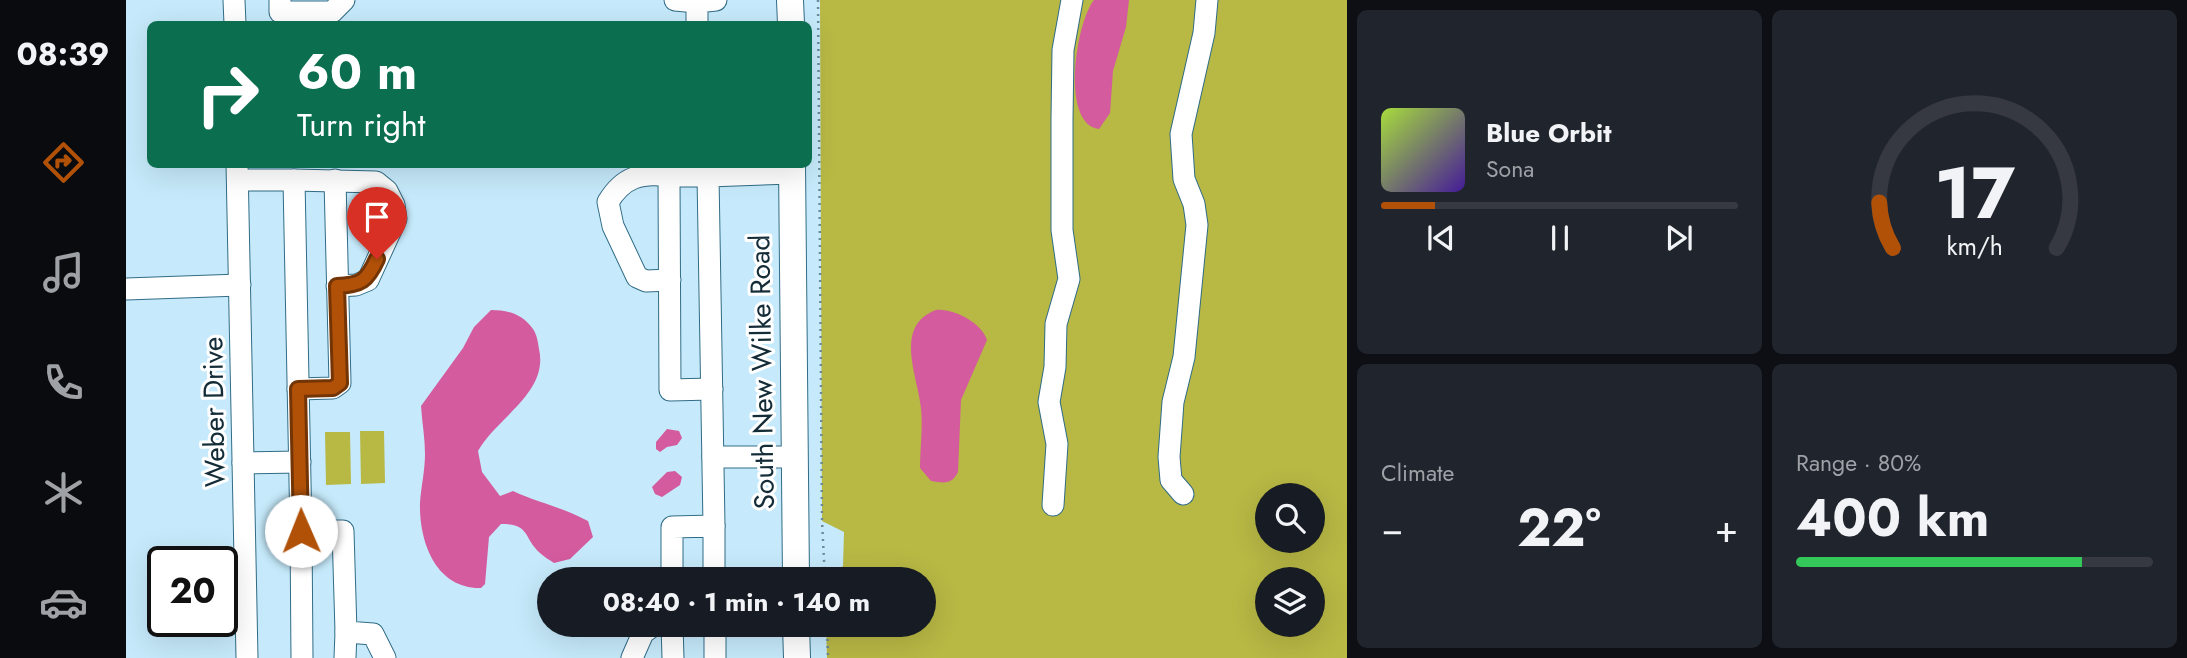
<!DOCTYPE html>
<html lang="en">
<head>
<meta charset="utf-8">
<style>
  :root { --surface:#171b24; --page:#20242c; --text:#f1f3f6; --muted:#9ea1a6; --line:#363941; --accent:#b15108 }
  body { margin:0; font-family:Jost,sans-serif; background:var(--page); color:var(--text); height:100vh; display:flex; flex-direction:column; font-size:26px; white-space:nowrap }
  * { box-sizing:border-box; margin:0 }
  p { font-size:23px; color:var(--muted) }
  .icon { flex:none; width:38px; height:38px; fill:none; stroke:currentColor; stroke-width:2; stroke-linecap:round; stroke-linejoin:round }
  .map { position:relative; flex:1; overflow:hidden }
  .side { display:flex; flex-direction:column; gap:10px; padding:10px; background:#0d0f14; width:840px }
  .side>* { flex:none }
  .top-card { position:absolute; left:21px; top:21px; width:665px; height:147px; border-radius:10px; box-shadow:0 7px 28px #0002; background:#0b6e4f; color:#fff; overflow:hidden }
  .controls { position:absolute; left:1129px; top:483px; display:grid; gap:14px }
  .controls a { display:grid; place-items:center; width:70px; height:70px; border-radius:50%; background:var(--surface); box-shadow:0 7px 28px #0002; font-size:35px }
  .speed { position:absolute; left:21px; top:546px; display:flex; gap:14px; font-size:35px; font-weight:700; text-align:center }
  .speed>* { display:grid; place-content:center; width:91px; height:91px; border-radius:50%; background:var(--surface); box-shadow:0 7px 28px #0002; line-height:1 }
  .speed .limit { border:4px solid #111; border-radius:10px; background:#fff; color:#111 }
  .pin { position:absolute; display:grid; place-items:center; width:60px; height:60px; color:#fff; margin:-72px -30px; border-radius:50% 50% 50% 0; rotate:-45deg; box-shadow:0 0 7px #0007 }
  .pin .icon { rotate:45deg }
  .me { position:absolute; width:77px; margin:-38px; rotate:359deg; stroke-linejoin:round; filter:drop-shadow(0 0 5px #0008) }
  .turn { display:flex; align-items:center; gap:24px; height:147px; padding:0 35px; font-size:32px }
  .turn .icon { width:91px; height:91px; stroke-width:2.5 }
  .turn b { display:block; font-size:49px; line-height:60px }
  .big { font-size:52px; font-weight:700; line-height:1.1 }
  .side .card { flex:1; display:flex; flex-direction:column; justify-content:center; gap:10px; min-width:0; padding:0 24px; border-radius:10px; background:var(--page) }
  .side .dial { align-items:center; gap:0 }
  .dial svg { height:182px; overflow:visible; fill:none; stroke:var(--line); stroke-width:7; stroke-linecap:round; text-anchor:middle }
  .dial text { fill:var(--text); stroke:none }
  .song { display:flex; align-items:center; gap:21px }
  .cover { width:84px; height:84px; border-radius:10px; background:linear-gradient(135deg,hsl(80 70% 55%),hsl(260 70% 35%)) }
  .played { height:7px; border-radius:4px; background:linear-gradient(90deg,var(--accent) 15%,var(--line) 15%) }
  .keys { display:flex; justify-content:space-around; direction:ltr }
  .heat { display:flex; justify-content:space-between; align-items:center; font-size:38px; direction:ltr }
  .charge { height:10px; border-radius:5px; background:linear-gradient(90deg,#34c759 80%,var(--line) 0) }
  .side .tiles { flex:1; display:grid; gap:10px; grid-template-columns:repeat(2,1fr) }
  .trip { position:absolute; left:411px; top:567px; width:399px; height:70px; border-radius:35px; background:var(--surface); box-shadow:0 7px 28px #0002; font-weight:700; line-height:70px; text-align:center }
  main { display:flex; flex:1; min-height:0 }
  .tabs { display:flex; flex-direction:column; width:126px; justify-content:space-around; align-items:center; background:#090b0e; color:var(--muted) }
  .tabs .icon { width:49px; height:49px }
  .tabs .selected { color:var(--accent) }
  .tabs b { font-size:32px; color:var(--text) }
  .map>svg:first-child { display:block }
</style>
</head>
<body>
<main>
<nav class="tabs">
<b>08:39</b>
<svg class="icon selected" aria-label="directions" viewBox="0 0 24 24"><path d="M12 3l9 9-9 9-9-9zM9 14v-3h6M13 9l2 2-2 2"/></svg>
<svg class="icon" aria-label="music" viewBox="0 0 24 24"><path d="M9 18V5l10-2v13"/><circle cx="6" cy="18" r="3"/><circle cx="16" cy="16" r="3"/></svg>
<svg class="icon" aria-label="phone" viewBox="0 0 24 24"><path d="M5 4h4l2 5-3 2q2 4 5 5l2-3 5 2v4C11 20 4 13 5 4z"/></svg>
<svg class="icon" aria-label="climate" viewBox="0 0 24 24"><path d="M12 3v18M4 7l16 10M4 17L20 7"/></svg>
<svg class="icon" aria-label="car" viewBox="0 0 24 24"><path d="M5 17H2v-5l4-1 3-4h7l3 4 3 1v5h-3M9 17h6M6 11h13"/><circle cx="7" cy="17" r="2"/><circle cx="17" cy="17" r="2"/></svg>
</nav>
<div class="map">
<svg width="1221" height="658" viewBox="0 0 1221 658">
  <rect width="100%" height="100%" fill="#c6eafb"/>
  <!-- green -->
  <g fill="#b8b845" fill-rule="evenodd">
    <path d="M694 0H1221V658H701L700 625H798V579H699L717 566 718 532 696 521ZM1141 495H1186V541H1141ZM1141 579H1186V625H1141Z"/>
    <path d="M234 431H258L259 483 235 484Z"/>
    <path d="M199 432H224L225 484 200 485Z"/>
  </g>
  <!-- water -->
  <g fill="#d45b9d">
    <path d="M968 0H1003L1000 27 987 71 984 113 973 129C934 124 950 22 968 0Z"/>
    <path d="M365 310C382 310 396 314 407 329 411 335 412 342 413 349 423 393 370 418 352 451L356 472 374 496 387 491C413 503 436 507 462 521L467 537 444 559 428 563C424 560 418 557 414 553 397 538 405 524 375 524L363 537 359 584 355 588C310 589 293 542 294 503 295 487 299 471 299 454 299 438 296 422 295 406L337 348 348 327Z"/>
    <path d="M810 310C827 308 856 323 861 340L835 400 832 472C826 485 817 483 805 481L794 468C794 448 797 428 795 408 792 376 767 326 810 310Z"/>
    <path d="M541 429 553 431 556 438 551 445 541 447 534 452 530 449V442Z"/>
    <path d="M549 471 556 477 554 485 536 497 529 494 526 487 541 472Z"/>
  </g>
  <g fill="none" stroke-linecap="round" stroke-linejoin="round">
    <!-- minor casing -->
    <g stroke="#316c86" stroke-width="23">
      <g id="minor">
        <path d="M108 0 109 24"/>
        <path d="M154 0V12H206L218 0"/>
        <path d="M549 0 571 2"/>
        <path d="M571 24V2L590 0"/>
        <path d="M111 164 121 658"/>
        <path d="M543 176C515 172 497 177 482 202L487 226 511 277 520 281 544 280"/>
        <path d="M582 176H543L544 390 586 389"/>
        <path d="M112 180H168L175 531H217L220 632 247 634 259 658"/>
        <path d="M168 180 250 182 261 191 268 205 270 219 242 280 230 285 211 286"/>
        <path d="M0 289 114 285"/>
        <path d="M172 389 207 388 214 383 209 180"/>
        <path d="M587 457H668"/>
        <path d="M117 463 174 462"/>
        <path d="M1057 494 1045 480 1043 457 1047 402 1058 357 1071 225 1068 204 1058 179 1055 134 1078 33 1081 0"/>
        <path d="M927 505 931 444 923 402 929 367 930 324 943 279 936 230V119L937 50 946 0"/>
        <path d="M588 526 582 176 666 173"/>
        <path d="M175 531 176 658"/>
        <path d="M546 579V527L588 526V579"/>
        <path d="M546 625 547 658"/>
        <path d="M589 625V658"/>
        <path d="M219 658 220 632"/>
        <path d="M506 658 517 633 528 625"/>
      </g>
    </g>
    <!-- major casing -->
    <g stroke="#316c86" stroke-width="28">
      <g id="major">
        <path d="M664 0 665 24"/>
        <path d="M666 164 670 579"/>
        <path d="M670 625 671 658"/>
      </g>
    </g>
    <!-- path -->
    <g stroke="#6c8a98" stroke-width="2.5" stroke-dasharray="2 5" stroke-linecap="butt">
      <path d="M692 0 696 521 699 579"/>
      <path d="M701 625 702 658"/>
    </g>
    <!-- minor -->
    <use href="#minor" stroke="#fff" stroke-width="21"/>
    <!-- major -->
    <use href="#major" stroke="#fff" stroke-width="26"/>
  </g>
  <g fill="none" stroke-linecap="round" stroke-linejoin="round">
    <!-- route casing -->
    <g stroke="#733505" stroke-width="18">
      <path id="route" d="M175 531 172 389 207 388 214 383 211 286C235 285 241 281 251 259"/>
    </g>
    <!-- route -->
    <use href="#route" stroke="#b15108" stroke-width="12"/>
  </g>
  <g text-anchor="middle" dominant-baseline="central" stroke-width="6" stroke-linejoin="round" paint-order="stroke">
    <!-- street labels -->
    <g font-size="28" fill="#132c37" stroke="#fff">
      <text transform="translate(636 372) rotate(-91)">South New Wilke Road</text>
      <text transform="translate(88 412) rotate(-91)">Weber Drive</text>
    </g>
  </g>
</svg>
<div class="controls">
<a><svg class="icon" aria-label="search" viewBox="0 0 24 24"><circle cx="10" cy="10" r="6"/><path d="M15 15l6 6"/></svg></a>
<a><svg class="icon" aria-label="layers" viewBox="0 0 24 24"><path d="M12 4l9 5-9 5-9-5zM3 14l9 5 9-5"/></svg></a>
</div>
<div class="speed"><div class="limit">20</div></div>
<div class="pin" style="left:251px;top:259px;background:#d93025"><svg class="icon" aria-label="arrive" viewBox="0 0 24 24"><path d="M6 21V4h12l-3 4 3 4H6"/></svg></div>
<svg class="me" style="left:175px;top:531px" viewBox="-20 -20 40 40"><circle r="19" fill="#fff"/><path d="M0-13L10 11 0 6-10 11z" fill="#b15108"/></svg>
<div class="trip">08:40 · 1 min · 140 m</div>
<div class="top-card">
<div class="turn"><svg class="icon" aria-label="right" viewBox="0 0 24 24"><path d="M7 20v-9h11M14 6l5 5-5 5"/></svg><div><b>60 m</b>Turn right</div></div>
</div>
</div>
<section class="side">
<div class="tiles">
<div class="card">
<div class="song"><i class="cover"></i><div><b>Blue Orbit</b><p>Sona</p></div></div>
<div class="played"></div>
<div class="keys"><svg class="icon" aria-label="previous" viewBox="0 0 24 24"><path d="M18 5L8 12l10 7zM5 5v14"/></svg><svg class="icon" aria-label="pause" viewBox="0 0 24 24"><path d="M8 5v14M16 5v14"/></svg><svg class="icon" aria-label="next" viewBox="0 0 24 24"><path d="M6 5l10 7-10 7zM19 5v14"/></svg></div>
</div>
<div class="card dial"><svg viewBox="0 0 100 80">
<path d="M14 69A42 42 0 1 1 86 69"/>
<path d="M14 69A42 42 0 0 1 8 49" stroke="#b15108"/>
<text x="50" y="56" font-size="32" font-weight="700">17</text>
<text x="50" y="72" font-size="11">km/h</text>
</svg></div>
<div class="card"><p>Climate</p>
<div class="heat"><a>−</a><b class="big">22°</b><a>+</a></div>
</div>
<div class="card"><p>Range · 80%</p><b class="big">400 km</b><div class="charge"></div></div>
</div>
</section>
</main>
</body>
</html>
